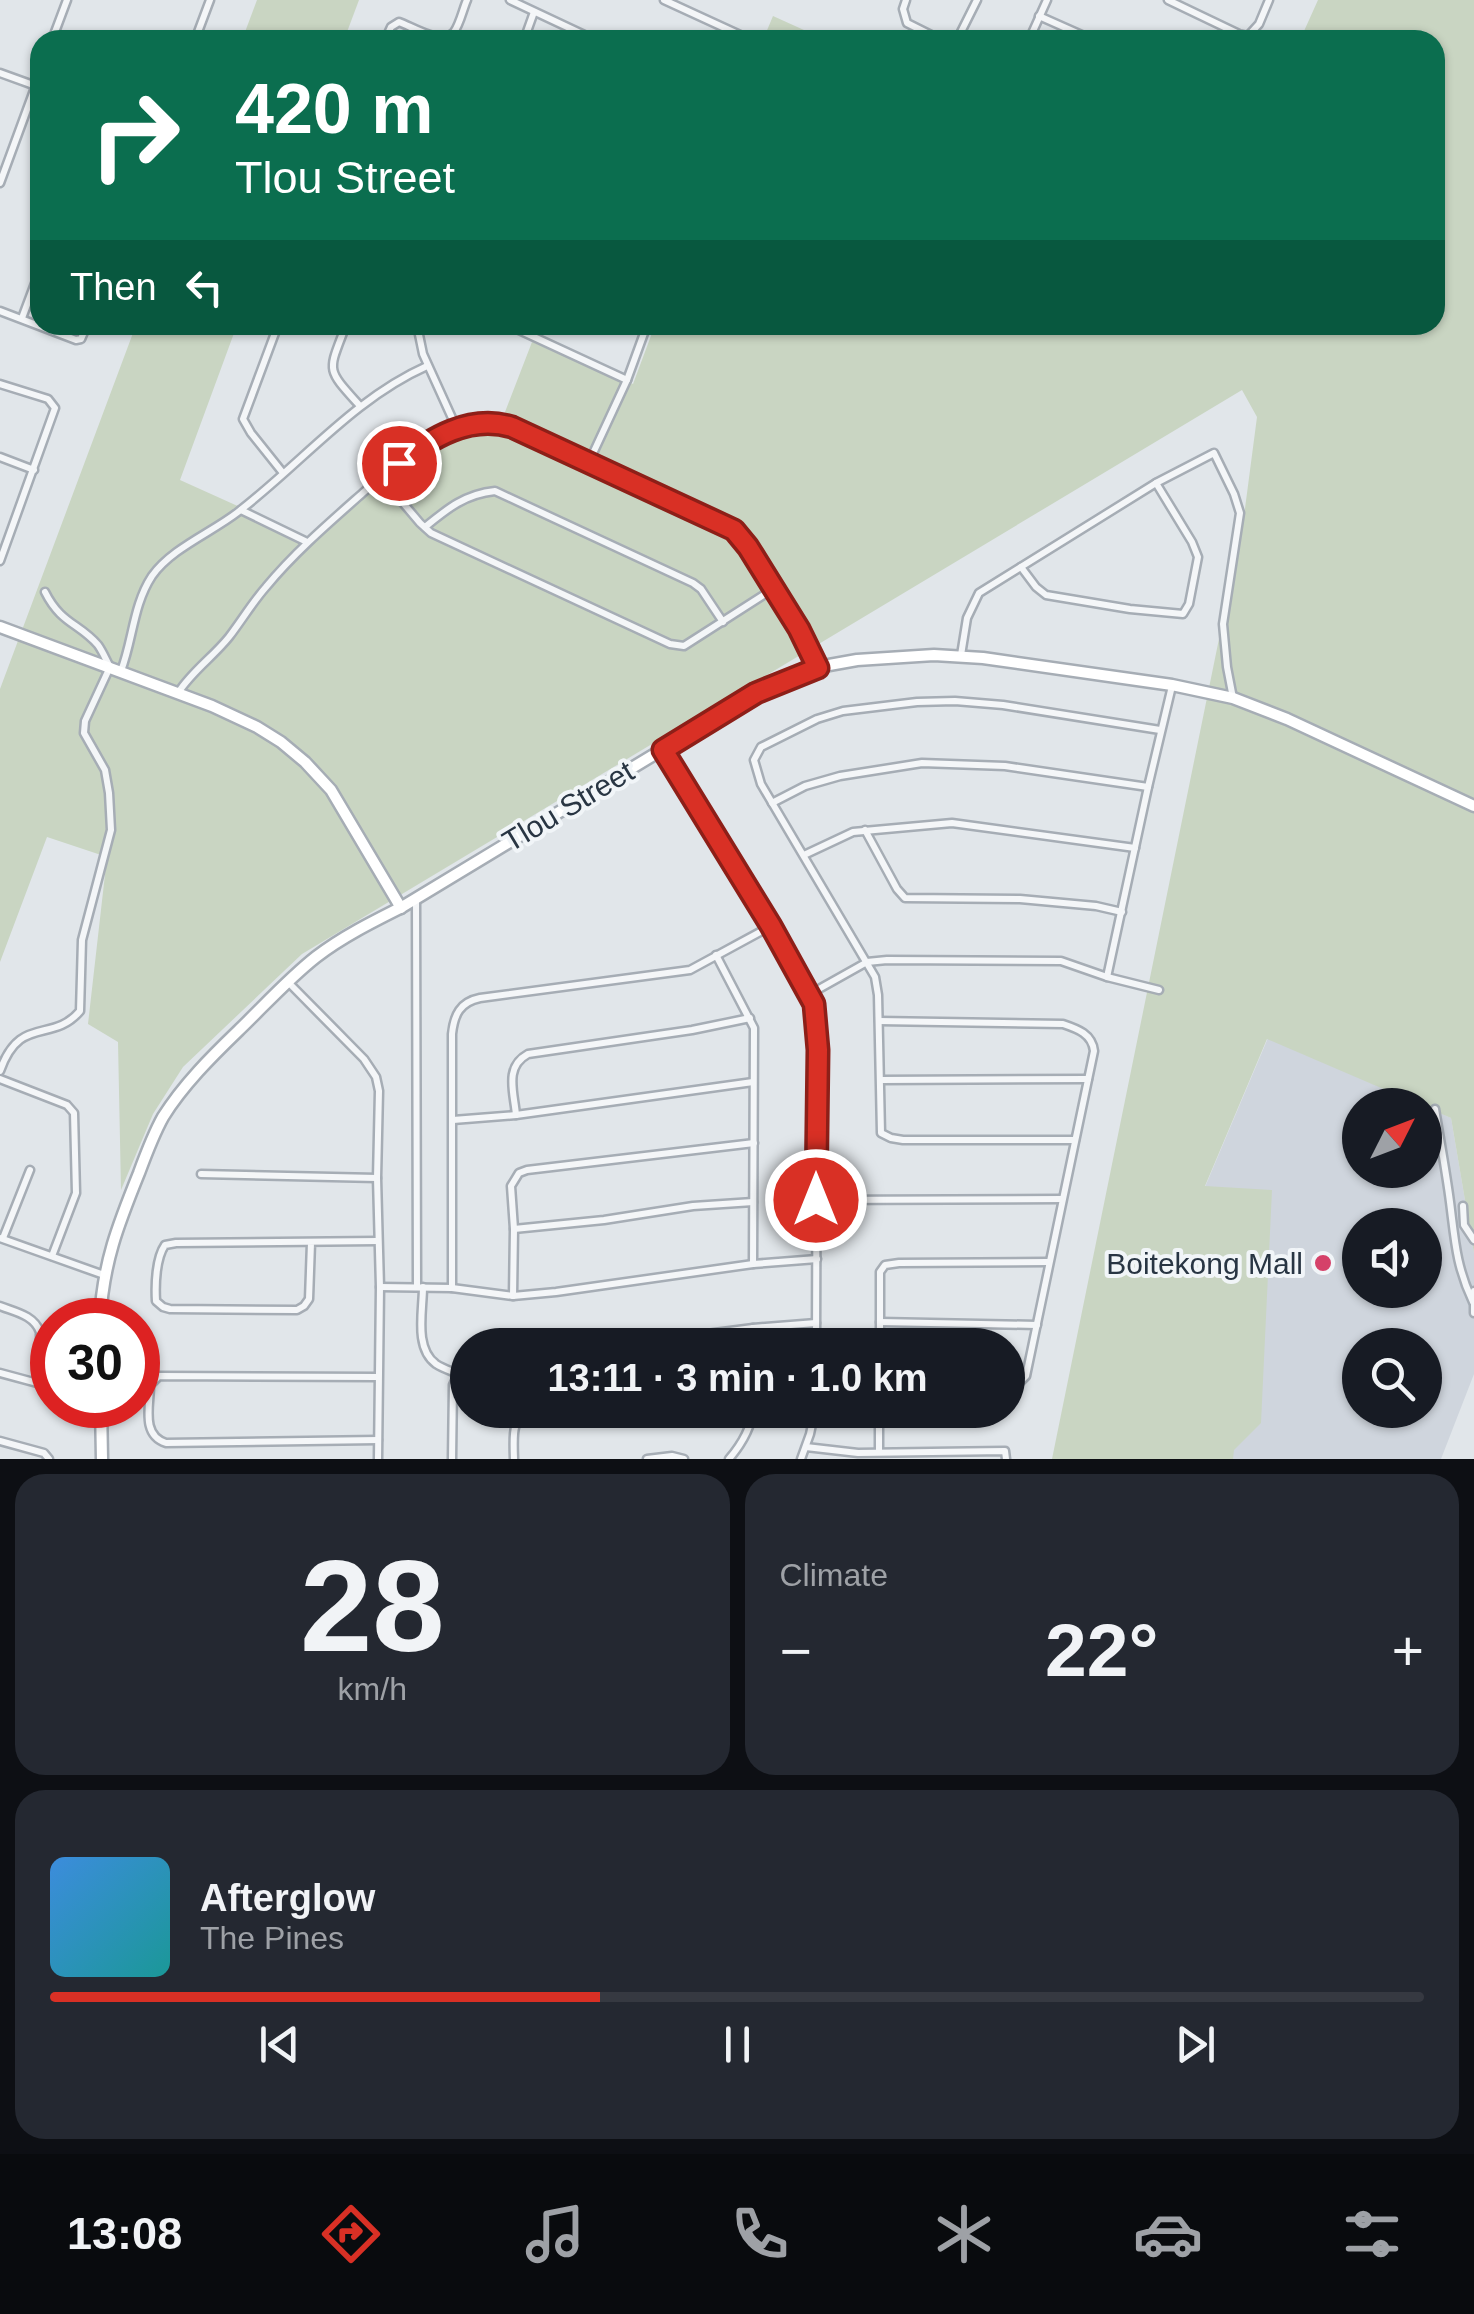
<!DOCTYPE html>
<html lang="en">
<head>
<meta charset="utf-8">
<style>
  :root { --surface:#171b24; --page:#242831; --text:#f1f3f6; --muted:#9ea1a6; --line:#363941; --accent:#d93025 }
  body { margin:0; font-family:Arial,sans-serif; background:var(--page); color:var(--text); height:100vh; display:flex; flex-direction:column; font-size:38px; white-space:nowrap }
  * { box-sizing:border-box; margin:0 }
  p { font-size:32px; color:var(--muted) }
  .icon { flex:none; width:55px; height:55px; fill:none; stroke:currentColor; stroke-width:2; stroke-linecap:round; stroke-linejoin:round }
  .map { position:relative; height:1459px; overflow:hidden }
  .panel { display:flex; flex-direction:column; gap:15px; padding:15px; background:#0d0f14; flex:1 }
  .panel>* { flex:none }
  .top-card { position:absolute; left:30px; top:30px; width:1415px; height:305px; border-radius:30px; box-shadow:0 2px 8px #0004; background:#0b6e4f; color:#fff; overflow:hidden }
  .needle { width:65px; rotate:48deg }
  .controls { position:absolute; left:1342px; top:1088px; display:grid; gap:20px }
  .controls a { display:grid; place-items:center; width:100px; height:100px; border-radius:50%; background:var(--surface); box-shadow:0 2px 8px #0004; font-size:50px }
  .speed { position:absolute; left:30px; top:1298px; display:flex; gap:20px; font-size:50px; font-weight:700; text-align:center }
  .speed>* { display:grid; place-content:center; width:130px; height:130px; border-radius:50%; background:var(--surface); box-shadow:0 2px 8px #0004; line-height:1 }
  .speed .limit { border:15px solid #d22; background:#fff; color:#111 }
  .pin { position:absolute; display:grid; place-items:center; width:85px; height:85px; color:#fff; margin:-42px; border:5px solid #fff; border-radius:50%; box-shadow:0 2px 10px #0007 }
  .me { position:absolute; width:110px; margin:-55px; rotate:0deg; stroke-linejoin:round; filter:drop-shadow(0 0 8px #0008) }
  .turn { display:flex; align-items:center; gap:35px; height:210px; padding:0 40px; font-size:45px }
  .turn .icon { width:130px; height:130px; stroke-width:2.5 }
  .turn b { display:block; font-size:70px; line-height:85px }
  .then { display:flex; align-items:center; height:95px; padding:0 40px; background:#0003; gap:20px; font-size:38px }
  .big { font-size:75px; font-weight:600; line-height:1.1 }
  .panel .tile { flex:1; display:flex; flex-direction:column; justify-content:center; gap:15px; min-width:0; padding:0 35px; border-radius:30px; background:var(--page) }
  .panel .dial { align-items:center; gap:0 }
  .dial b { font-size:130px; line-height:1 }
  .song { display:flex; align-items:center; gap:30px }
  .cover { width:120px; height:120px; border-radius:15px; background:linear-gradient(135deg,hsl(210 70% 55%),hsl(180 70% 35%)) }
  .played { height:10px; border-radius:5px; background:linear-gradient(90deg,var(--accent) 40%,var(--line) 40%) }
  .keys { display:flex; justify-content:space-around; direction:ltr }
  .heat { display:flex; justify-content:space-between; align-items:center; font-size:55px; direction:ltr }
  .panel .tiles { flex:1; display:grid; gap:15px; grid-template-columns:1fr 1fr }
  .tile:last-child { grid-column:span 2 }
  .trip { position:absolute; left:450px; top:1328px; width:575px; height:100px; border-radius:50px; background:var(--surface); box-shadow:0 2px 8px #0004; font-weight:600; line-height:100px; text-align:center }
  .dock { display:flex; height:160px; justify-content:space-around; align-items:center; background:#090b0e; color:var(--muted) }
  .dock .icon { width:70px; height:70px }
  .dock .current { color:var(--accent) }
  .dock b { font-size:45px; color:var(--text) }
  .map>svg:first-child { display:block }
</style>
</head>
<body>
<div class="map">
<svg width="1474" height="1459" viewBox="0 0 1474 1459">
  <rect width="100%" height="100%" fill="#e1e6ea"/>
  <!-- built -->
  <path fill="#cfd5dd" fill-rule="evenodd" d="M1268 1038 1422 1105H1360V1170H1425V1106L1451 1118 1474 1253V1374L1441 1459H1233L1205 1187ZM1360 1225H1425V1290H1360ZM1360 1345H1425V1410H1360Z"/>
  <!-- grass -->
  <g fill="#c9d5c2">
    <path d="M257 0H359L344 40H242Z"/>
    <path d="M1318 0H1474V1253L1451 1118 1267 1039 1205 1186 1272 1190 1261 1423 1234 1450 1233 1459H1052L1244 516 1257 417 1242 390 302 954 183 1067 153 1114 121 1190 118 1042 88 1024 107 857 47 837 0 962V689L136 325H237L180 480 313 540 414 451 455 428 500 425 532 342 633 384 655 325H1435V40H1300Z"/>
    <path d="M773 16 826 40H763Z"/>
  </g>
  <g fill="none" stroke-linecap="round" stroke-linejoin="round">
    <!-- street casing -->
    <g stroke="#a6adb5" stroke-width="11">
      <g id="street">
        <path d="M510 0 595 40"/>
        <path d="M664 0 751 40"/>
        <path d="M906 0 903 9 907 23 941 40"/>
        <path d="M1168 0 1239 34 1248 36 1259 24 1269 0"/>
        <path d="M1039 16 1093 40"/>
        <path d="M52 40 67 0"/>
        <path d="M195 40 210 0"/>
        <path d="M385 40 391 27 399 22C413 27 442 46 454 32 460 24 463 9 467 0"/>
        <path d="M524 40 534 12"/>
        <path d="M951 40 960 34 977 0"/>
        <path d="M1029 40 1047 0"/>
        <path d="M0 73 36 86"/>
        <path d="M0 183 40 74"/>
        <path d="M0 311 76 340 81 339 87 325"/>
        <path d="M22 318 40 270"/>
        <path d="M278 325 243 419 251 433 283 473"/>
        <path d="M346 325C328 373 325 367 360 406"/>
        <path d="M417 325 423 354 457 429"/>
        <path d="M508 325 627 380"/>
        <path d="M0 384 48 399 55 408 0 561"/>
        <path d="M0 457 34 470"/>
        <path d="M589 462 627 380 647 325"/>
        <path d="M381 477 420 523 431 533 670 644 684 646 773 589"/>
        <path d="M241 510 307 542"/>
        <path d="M425 527C447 509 465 494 495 491L693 583 701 589 723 622"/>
        <path d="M1021 567 1036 587 1046 595 1130 609 1183 614 1189 604 1198 557 1192 542 1156 483"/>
        <path d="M961 655 967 618 979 593 1156 483 1214 453 1234 494 1240 513 1223 624 1227 667 1233 698"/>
        <path d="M121 671C133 640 133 605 152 576 172 548 211 533 238 512 302 463 353 399 427 366"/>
        <path d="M178 693C192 671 213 657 229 637 242 620 252 603 266 587 295 552 330 522 365 491 383 475 403 456 424 443 450 427 482 418 512 427L734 530 748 547 799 629 817 666"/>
        <path d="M663 749 771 926 810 994 816 1013 817 1050 816 1345"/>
        <path d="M772 803 805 786 840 776 922 763 1005 766 1148 787"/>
        <path d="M865 830 897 889 905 898 1020 899 1096 906 1122 912"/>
        <path d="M804 855 853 832 952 823 1135 848"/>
        <path d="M416 899 417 1287"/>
        <path d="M716 955 754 1028 753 1264"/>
        <path d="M1107 977 1148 787 1172 686"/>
        <path d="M288 982 364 1059 376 1077 379 1091 377 1178 380 1287 378 1459"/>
        <path d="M810 994 867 962 887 960 1061 961 1107 977 1159 990"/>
        <path d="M879 1021 1063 1024C1078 1029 1092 1034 1094 1051L1026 1376 1018 1384 1008 1386"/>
        <path d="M0 1071C20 1014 52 1044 80 1011L82 940 111 830 109 793 105 770 84 733 85 721 110 667C106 660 103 652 98 645 79 623 61 624 45 592"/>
        <path d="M0 1079 67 1105 74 1113 76 1193 52 1256"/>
        <path d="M881 1080 1088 1079"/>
        <path d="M1435 1109C1440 1140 1446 1171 1450 1202 1455 1241 1456 1266 1473 1302"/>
        <path d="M516 1115C514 1092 504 1067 528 1054L692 1030 750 1018"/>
        <path d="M453 1120 516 1115 753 1082"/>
        <path d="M1075 1140H903L891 1138 881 1133 878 995 875 977 761 784 754 760 761 747 817 719 843 711 917 702 955 701 1003 705 1160 730"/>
        <path d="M201 1174 377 1178"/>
        <path d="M815 1200 1062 1199"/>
        <path d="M1463 1206 1464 1225 1474 1240"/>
        <path d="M514 1229 604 1220 693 1206 753 1202"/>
        <path d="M0 1238 104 1275"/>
        <path d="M3 1238 30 1170"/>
        <path d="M311 1243 309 1299 304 1306 297 1310 170 1309 163 1307 156 1301C155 1284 156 1258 165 1245L176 1243 378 1241"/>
        <path d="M380 1287 452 1288 513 1296 556 1292 753 1264 817 1259"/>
        <path d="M423 1287C423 1311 414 1348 436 1364 442 1368 451 1371 458 1374"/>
        <path d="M452 1288V1034C454 1015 460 1002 480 998L690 970 771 926"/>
        <path d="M1474 1291V1313"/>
        <path d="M513 1296 514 1229 511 1186 519 1173 527 1170 754 1143"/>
        <path d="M0 1306C15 1312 34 1315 40 1332L41 1385"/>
        <path d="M880 1322 1037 1325"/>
        <path d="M753 1328 754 1345"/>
        <path d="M622 1345 753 1328 816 1323"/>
        <path d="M880 1345V1272L885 1265 899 1263 1048 1262"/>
        <path d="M0 1373 52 1387"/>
        <path d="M378 1377 159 1376 150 1385C150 1406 141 1435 166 1443L378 1440"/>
        <path d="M0 1441 44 1453 49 1459"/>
        <path d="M806 1447 858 1453 1005 1451 1006 1459"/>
        <path d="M879 1451V1410"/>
        <path d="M452 1459 453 1385 458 1374 468 1367"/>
        <path d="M514 1459C512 1409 517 1415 563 1410"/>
        <path d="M647 1459 672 1456 684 1459"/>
        <path d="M729 1459C741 1445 751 1429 753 1410"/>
        <path d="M801 1459 810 1434 815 1410"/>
      </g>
    </g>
    <!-- secondary casing -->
    <g stroke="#a6adb5" stroke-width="15">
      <g id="secondary">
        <path d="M0 627 212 706 257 727 281 742 305 762 331 790 401 908"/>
        <path d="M100 1320C103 1263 118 1225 139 1173 146 1154 153 1135 163 1117 183 1085 211 1057 238 1031 264 1006 288 979 316 957 342 937 372 922 402 907L756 693 818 667 857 660 934 655 983 658 1172 685 1233 698 1287 719 1474 806"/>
        <path d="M101 1405 102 1459"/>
      </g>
    </g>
    <!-- street -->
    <use href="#street" stroke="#f4f6f8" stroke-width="6"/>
    <!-- secondary -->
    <use href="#secondary" stroke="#fff" stroke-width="10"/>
  </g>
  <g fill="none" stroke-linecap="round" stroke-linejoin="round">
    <!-- route casing -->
    <g stroke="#8d1f18" stroke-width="25">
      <path id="route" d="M399 463C431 438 470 414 512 427L734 530 748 547 799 629 818 668 756 693 663 750 771 926 814 1004 818 1050 816 1200"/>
    </g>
    <!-- route -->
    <use href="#route" stroke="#d93025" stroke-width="18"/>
  </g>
  <!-- markers -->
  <circle fill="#d54169" stroke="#f1f5f8" stroke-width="4" cx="1323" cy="1263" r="10"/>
  <g text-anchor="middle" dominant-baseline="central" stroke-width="8" stroke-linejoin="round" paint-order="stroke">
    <!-- street labels -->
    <g font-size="30" fill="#283543" stroke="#f1f5f8">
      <text transform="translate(568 806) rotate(-31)">Tlou Street</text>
    </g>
    <!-- poi labels -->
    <g font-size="30" fill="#283543" stroke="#f1f5f8" text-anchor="end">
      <text x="1303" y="1263">Boitekong Mall</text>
    </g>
  </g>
</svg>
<div class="controls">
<a><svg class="needle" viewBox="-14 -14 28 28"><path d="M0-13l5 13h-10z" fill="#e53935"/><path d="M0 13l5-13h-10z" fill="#9ea1a6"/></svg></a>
<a><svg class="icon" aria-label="sound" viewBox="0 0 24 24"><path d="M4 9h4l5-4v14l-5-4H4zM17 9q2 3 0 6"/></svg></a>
<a><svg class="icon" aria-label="search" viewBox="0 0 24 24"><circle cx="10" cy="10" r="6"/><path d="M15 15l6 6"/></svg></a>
</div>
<div class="speed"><div class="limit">30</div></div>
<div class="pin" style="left:399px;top:463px;background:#d93025"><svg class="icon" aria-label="arrive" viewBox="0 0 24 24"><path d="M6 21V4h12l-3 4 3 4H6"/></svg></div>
<svg class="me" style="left:816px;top:1200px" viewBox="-20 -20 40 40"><circle r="17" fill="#d93025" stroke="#fff" stroke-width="3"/><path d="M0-11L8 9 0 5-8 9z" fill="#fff"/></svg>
<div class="trip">13:11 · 3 min · 1.0 km</div>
<div class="top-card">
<div class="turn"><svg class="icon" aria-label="right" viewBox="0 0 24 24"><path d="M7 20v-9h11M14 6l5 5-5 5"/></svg><div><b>420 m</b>Tlou Street</div></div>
<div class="then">Then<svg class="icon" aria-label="left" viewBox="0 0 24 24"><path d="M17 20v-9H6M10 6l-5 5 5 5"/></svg></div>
</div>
</div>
<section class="panel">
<div class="tiles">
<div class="tile dial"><b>28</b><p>km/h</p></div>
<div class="tile"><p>Climate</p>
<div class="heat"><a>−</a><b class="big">22°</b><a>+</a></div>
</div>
<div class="tile">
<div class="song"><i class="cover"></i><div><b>Afterglow</b><p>The Pines</p></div></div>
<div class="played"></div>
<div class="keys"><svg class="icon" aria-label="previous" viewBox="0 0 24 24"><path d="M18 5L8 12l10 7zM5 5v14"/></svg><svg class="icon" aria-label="pause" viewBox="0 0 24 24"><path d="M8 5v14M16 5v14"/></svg><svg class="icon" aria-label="next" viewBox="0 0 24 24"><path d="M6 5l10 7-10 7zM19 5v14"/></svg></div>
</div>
</div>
</section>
<nav class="dock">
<b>13:08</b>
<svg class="icon current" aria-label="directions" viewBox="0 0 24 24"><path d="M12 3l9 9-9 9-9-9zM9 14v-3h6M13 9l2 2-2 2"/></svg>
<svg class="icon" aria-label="music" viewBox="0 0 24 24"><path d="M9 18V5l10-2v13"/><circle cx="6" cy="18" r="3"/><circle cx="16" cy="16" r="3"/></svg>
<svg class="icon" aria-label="phone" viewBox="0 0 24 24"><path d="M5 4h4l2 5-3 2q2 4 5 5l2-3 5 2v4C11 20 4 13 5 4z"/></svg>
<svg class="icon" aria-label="climate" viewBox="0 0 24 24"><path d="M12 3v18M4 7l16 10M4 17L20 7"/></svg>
<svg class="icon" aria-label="car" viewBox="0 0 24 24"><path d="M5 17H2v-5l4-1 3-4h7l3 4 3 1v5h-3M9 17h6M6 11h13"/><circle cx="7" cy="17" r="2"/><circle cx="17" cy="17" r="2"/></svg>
<svg class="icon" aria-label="filters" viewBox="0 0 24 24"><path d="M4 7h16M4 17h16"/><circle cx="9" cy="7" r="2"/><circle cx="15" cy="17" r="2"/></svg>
</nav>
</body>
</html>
